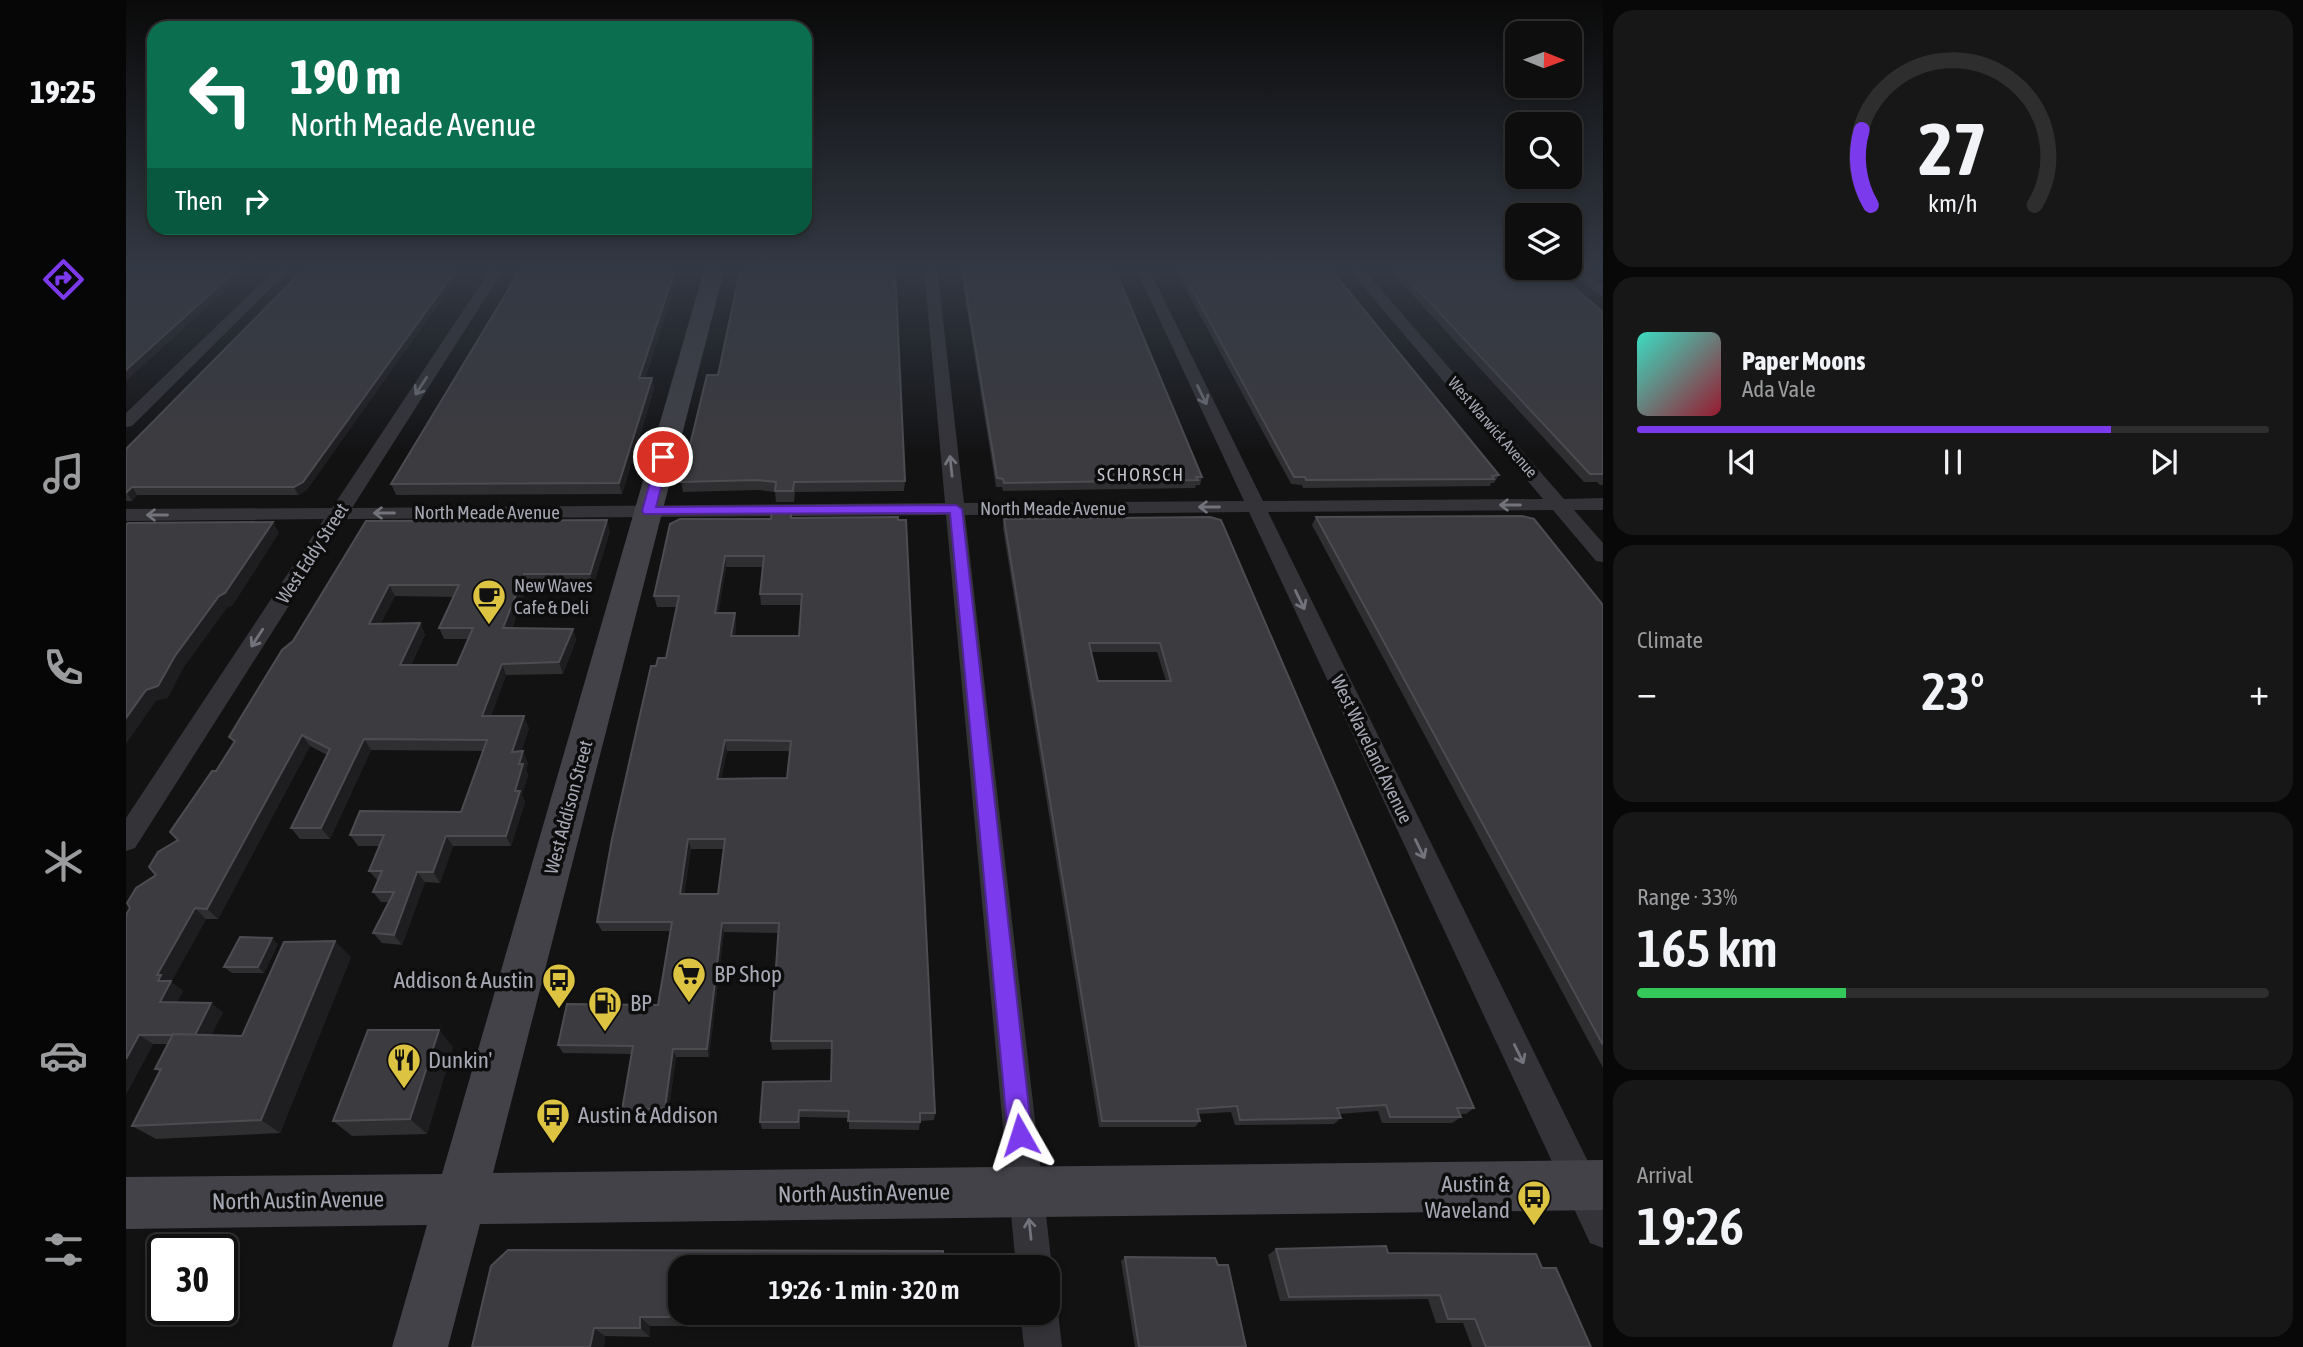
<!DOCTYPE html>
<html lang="en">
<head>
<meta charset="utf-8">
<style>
  :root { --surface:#0e0e0e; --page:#171717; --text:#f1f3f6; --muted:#9b9c9e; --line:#2e2e2e; --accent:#7c3aed }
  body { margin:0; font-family:"Asap Condensed",sans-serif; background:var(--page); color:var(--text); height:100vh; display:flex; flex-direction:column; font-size:26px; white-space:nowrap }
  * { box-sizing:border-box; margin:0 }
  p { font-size:23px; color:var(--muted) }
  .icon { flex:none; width:38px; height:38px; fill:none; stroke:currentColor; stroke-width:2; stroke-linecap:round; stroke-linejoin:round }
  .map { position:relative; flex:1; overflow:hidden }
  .details { display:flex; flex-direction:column; gap:10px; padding:10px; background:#080808; width:700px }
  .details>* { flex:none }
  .hud { position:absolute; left:21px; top:21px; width:665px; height:214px; border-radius:21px; box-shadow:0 4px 10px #0003,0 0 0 2px var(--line); background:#0b6e4f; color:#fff; overflow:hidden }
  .needle { width:46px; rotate:91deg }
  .buttons { position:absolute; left:1379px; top:21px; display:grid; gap:14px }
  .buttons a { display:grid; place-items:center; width:77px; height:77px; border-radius:14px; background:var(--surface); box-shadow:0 4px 10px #0003,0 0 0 2px var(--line); font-size:35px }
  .speed { position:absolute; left:21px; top:1234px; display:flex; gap:14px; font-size:35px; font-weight:700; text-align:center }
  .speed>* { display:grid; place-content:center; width:91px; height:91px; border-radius:50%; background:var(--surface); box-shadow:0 4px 10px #0003,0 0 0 2px var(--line); line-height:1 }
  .speed .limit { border:4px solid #111; border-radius:10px; background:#fff; color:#111 }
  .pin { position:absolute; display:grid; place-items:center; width:60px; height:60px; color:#fff; margin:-30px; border:4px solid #fff; border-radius:50%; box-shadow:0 2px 7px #0007 }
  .me { position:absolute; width:77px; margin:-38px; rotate:354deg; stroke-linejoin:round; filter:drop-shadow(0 0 5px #0008) }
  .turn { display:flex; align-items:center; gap:24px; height:147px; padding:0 28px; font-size:32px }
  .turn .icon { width:91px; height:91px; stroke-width:2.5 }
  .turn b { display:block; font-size:49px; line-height:60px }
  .then { display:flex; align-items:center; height:66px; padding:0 28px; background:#0003; gap:14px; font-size:26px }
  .big { font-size:52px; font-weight:600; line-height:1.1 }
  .details .card { flex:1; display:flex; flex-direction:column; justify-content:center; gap:10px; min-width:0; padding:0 24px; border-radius:21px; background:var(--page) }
  .details .dial { align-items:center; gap:0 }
  .dial svg { height:182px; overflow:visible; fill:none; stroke:var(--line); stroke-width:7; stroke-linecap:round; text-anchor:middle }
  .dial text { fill:var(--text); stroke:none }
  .song { display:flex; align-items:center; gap:21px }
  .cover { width:84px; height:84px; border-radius:10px; background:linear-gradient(135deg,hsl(170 70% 55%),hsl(350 70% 35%)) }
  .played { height:7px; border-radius:4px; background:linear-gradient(90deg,var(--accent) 75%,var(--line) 75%) }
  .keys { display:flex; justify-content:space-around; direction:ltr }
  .heat { display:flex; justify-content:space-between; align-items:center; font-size:38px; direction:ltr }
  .charge { height:10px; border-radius:5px; background:linear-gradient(90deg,#34c759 33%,var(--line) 0) }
  .trip { position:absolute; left:542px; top:1255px; width:392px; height:70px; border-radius:21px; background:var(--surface); box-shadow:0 4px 10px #0003,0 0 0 2px var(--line); font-weight:600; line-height:70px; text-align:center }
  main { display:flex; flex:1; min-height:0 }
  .menu { display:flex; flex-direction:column; width:126px; justify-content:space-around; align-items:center; background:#060606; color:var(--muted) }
  .menu .icon { width:49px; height:49px }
  .menu .active { color:var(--accent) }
  .menu b { font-size:32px; color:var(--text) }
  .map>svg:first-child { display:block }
</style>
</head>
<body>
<main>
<nav class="menu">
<b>19:25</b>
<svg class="icon active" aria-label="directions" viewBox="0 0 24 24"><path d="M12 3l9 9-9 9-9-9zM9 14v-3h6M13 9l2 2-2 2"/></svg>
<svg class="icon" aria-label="music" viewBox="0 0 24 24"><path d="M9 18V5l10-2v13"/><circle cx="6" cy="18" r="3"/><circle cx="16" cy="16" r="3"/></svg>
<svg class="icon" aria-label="phone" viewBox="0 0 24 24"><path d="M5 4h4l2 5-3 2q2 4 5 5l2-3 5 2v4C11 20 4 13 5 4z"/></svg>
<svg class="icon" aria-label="climate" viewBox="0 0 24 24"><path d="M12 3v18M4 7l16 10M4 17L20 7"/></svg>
<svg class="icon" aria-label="car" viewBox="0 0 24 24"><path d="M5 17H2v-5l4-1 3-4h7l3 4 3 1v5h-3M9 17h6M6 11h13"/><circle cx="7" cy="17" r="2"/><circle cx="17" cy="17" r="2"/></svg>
<svg class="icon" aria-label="filters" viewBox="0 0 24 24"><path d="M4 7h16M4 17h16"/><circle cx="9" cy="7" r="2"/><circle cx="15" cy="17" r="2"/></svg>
</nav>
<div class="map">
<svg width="1477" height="1347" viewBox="0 0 1477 1347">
  <rect width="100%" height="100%" fill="#121213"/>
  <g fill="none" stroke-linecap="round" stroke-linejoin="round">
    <!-- street -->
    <g fill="#343338" fill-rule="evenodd">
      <path d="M152 267H166L6 426 0 427V413Z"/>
      <path d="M366 267H379L226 508 819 503 798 267H811L838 503 1118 501 1009 267H1022L1137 501 1417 499 1221 267H1235L1438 499 1477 498V510H1448L1477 543V562L1470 561 1427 510 1142 512 1477 1192V1248L1464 1243 1123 512 839 515 926 1267 922 1277V1267H890L820 515 218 519 9 848 0 851V818L198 519 0 521V509L206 508Z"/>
      <path d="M1453 267 1477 286V297L1439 268Z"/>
      <path d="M922 1297 926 1299 932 1312 936 1347H898L894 1312H922Z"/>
    </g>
    <!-- secondary -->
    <path fill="#424248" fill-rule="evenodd" d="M579 267H599L367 1173 1477 1160V1210L354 1224 322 1347H266L301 1225 0 1229V1177L316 1174Z"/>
  </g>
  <!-- wall -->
  <g fill="#2f2e31" fill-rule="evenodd">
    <path d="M396 267H555L519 378H526L528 389 496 494 270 495 265 484Z"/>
    <path d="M834 267H988L1076 477 1074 485H1070L1069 488 877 491 876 487H870Z"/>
    <path d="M1048 267H1203L1373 475 1368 483H1365L1364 486 1177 488 1176 485 1165 484Z"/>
    <path d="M1261 267H1391L1477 312V485H1474L1471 482H1458Z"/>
    <path d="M592 375 779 481 778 491 669 492 668 502H650L649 492 632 490 557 492 555 482Z"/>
    <path d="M0 449 181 490 172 495H11L6 501H0Z"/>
    <path d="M1084 517 1348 1108 1340 1114H1334L1335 1117 1326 1123H1256L1252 1111 1213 1114 1215 1118 1208 1124 1109 1125 1105 1112 1072 1114 1074 1121 1069 1127H973L877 528 878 519ZM965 652H1031L1040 681H972Z"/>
    <path d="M1190 517 1477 605V1068L1186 525Z"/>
    <path d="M666 518 809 1113 808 1120 794 1121 793 1130 723 1129V1118L674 1117V1129H636L634 1122 705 1081 706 1049 646 1050 645 1041 652 933 598 932 583 1057H550L542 1116 500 1117 496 1110 506 1054 437 1053 432 1045 532 1005 544 931H476L471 922 530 666 540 658 550 607H531L528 596 645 519ZM600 567H637L634 594 635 605H675L673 636H609L610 624 609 613H592ZM601 751H664L661 778 595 779ZM565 849H598L592 894H558Z"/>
    <path d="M240 521 484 531 467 586 402 585 386 628 447 629 450 640 437 674 380 675 365 716 403 728 395 752 402 763 400 770 402 775 396 795 399 802 385 846H327L314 883 299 882 276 945 256 943 247 933 263 902H255L247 892 252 881 243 871 253 846H232L224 835 335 812 357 751 245 750 204 839H174L165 828 201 755 184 746 92 919H80L45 982 57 991 51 1002 97 1012 85 1035 116 1036 225 957 154 1133 30 1139 6 1126 34 1072 29 1069 42 1044H27L0 1094V915L30 875 52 840 90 771 108 743 103 737 167 641ZM269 596 327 597 313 628 318 639H342L331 665H285L299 635 294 623H255Z"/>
    <path d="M152 944 138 973H106L98 967Z"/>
    <path d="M327 1047 301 1134 226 1136 207 1121Z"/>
    <path d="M1150 1249 1262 1253 1416 1268 1465 1347H1346L1337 1323H1310L1302 1299 1154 1301 1142 1255Z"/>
    <path d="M999 1257 1120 1347H1009L995 1261Z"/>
    <path d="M555 1267 591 1312 590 1326H524V1337L479 1336 478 1347H346Z"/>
    <path d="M702 1312H783L702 1313Z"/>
  </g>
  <!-- shaded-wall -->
  <g fill="#1e1d1f">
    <path d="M114 267H125L0 381V370Z"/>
    <path d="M332 267H339L181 490 172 495 168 487Z"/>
    <path d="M550 267H555L515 389 513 378Z"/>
    <path d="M526 378 528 389 496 494 493 483Z"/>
    <path d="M6 487 11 495 6 501 1 493Z"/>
    <path d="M481 520 484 531 467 586 464 574Z"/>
    <path d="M147 522 153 533 107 605 101 608 58 667 42 698 30 701 0 744V718L20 690 49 656Z"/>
    <path d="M599 556 600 567 591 624 589 613Z"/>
    <path d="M398 574 402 585 381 640 377 628Z"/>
    <path d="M263 585 269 596 249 635 243 624Z"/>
    <path d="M609 613 610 624 607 646 605 636Z"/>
    <path d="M294 623 299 635 280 677 274 665Z"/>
    <path d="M447 629 450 640 437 674 433 662Z"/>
    <path d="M376 664 380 675 361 728 356 716Z"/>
    <path d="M398 716 403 728 391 763 386 752Z"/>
    <path d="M176 735 184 746 92 919 81 909Z"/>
    <path d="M238 739 245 750 204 839 195 828Z"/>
    <path d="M599 740 601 751 593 789 591 779Z"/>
    <path d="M397 751 402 763 400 770 402 775 396 795 399 802 385 846 380 836 389 791 393 764Z"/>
    <path d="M320 836 327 846 314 883 307 872Z"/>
    <path d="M562 839 565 849 556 903 554 894Z"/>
    <path d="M291 872 299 882 276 945 268 935Z"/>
    <path d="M69 908 80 919 45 982 57 991 46 1012 34 1002 31 975Z"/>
    <path d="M596 923 598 932 583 1057 581 1049Z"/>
    <path d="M146 938 152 944 138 973 132 967Z"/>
    <path d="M209 941 225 957 154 1133 135 1120Z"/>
    <path d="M85 1003 97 1012 81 1044 69 1035Z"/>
    <path d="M313 1030 327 1047 301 1134 284 1119Z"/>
    <path d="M13 1035 27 1044 0 1094V1059Z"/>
    <path d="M547 1049 550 1057 542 1116 539 1108Z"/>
    <path d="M584 1312H591L590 1326 583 1317Z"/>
    <path d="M514 1317 524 1326V1337L514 1328Z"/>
    <path d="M468 1328 479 1336 478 1347H464Z"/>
  </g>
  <!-- building -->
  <g fill="#3c3b3f" stroke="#4c4c51" stroke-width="2" fill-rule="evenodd">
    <path d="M0 267H114L0 370Z"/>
    <path d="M180 267H332L177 482 168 487H6L0 493V449Z"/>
    <path d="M396 267H550L513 378H526L493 483 265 484Z"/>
    <path d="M615 267H769L779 481 668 482 667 491H649L650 482 631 480 555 482 581 375H592Z"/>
    <path d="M836 267H988L1076 477H1070L1072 480 878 483 877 479 871 478Z"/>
    <path d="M1054 267H1203L1373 475 1366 476 1368 479 1180 480 1179 477H1168Z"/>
    <path d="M1271 267 1425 268 1477 312V474H1464Z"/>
    <path d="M646 508H665V518L772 517V520H780L809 1113H794V1122L722 1121 723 1111 673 1110 672 1122H634L637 1082 705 1081 706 1041H645L653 923H596L581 1049H547L539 1108 496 1110 507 1046 432 1045 441 1004 532 1005 546 922H471L486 839 525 666H530L532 658H540L553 596H528L544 524 554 519H645ZM599 556H638L634 594H676L673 636H605L609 613H589ZM599 740 665 741 661 778 591 779ZM562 839H599L592 894H554Z"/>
    <path d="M1396 516 1408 519 1477 605V1045L1190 517Z"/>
    <path d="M1084 517 1095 520 1348 1108H1331L1335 1117H1264L1260 1105 1211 1108 1215 1118 1114 1120 1111 1106 1071 1109 1074 1121H976L878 519ZM963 643H1034L1045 681H972Z"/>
    <path d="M481 520 464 574H398L377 628 447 629 433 662 376 664 356 716H398L386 752 397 751 393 764H397L389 791H394L380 836H320L307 872H291L268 935 247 933 268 892H247L256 871H243L258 835H224L234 811 335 812 361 740 238 739 195 828H165L204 749 176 735 81 909 69 908 31 975H35L32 981H45L34 1002 85 1003 69 1035H13L0 1059V915L4 908 1 903 10 888 30 875 23 867 32 852 52 840 44 832 86 771H90L109 741 103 737 118 712 156 650 167 641 240 521ZM263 585H333L313 628H347L331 665H274L294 623 243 624Z"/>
    <path d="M147 522 99 593 93 596 49 656 32 686 20 690 0 718V525L2 523Z"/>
    <path d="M114 937 146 938 132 967H98Z"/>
    <path d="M209 941 135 1120 6 1126 35 1069H29L47 1034 116 1036 158 942Z"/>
    <path d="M242 1030H313L284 1119 207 1121Z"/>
    <path d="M1260 1246 1262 1253 1410 1254 1416 1268H1430L1465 1347H1360L1349 1319H1322L1314 1295 1163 1297 1150 1249Z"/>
    <path d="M382 1250 817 1251 818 1267H555V1312H584L583 1317H514V1328H468L464 1347H346L365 1266Z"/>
    <path d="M999 1257 1089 1258 1092 1265H1102L1120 1347H1013Z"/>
  </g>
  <!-- one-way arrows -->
  <defs><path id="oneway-shaft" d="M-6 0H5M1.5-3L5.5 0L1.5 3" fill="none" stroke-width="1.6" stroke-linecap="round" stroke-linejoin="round" transform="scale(1.75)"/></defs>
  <g stroke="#72737b">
    <use href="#oneway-shaft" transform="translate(295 386) rotate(123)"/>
    <use href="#oneway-shaft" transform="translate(1076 395) rotate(64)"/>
    <use href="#oneway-shaft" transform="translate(825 466) rotate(-96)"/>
    <use href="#oneway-shaft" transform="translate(1384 505) rotate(180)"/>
    <use href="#oneway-shaft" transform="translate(1083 507) rotate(180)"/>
    <use href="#oneway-shaft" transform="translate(258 513) rotate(180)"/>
    <use href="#oneway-shaft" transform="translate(31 515) rotate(180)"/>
    <use href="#oneway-shaft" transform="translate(1174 600) rotate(64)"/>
    <use href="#oneway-shaft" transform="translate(131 638) rotate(123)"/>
    <use href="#oneway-shaft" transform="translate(1294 849) rotate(64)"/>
    <use href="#oneway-shaft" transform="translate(1393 1054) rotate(64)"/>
    <use href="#oneway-shaft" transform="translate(904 1229) rotate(-96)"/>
  </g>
  <!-- sky -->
  <linearGradient id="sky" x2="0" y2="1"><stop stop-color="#0a0a0a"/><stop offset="0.59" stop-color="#333944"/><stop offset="1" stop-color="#333944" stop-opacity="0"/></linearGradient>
  <rect width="1477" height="455" fill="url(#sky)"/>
  <!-- route -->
  <path fill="#7c3aed" stroke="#51269a" stroke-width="2" d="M537 453 543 457 530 507 830 505 836 509 906 1135 902 1143 894 1146 886 1143 882 1135 824 513 518 514 516 511 531 457Z"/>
  <!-- icons -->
  <defs>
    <g id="cafe-pin" transform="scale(1.75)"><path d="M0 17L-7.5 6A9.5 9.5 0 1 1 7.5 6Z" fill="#dcc442" stroke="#0d0d0e"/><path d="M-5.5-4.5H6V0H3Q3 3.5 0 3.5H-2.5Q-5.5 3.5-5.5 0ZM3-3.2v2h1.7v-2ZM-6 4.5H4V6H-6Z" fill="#111"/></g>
    <g id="supermarket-pin" transform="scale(1.75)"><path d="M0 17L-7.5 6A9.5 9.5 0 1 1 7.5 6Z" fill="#dcc442" stroke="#0d0d0e"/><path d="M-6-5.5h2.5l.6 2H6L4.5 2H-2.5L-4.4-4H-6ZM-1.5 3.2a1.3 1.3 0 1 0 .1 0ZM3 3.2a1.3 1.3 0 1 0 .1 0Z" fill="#111"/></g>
    <g id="bus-pin" transform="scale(1.75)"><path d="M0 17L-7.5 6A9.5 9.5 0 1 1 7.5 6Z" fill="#dcc442" stroke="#0d0d0e"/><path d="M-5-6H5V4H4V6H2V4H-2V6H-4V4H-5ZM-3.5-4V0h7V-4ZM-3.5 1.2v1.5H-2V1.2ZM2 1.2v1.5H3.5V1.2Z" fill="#111"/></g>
    <g id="fuel-pin" transform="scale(1.75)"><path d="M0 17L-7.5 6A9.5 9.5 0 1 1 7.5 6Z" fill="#dcc442" stroke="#0d0d0e"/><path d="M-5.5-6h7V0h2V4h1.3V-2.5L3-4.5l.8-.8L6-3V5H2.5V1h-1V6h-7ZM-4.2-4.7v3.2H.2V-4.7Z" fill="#111"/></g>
    <g id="restaurant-pin" transform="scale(1.75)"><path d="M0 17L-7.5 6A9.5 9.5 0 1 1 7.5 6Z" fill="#dcc442" stroke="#0d0d0e"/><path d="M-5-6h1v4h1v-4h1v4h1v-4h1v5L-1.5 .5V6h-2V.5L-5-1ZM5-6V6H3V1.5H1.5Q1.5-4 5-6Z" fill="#111"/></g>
  </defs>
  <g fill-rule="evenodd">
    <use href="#cafe-pin" x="363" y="596"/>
    <use href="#supermarket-pin" x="563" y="974"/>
    <use href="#bus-pin" x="433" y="980"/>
    <use href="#fuel-pin" x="479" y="1003"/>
    <use href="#restaurant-pin" x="278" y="1060"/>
    <use href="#bus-pin" x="427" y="1115"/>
    <use href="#bus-pin" x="1408" y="1197"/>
  </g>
  <g text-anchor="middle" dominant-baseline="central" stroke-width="7" stroke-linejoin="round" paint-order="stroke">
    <!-- far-street labels -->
    <g font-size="16" fill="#a5a7b2" stroke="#0d0d0e">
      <text transform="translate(1367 427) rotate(49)">West Warwick Avenue</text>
    </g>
    <!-- far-neighbourhood labels -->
    <g font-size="18" letter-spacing="2" fill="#c5c6cf" stroke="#0d0d0e">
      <text x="1015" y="474">SCHORSCH</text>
    </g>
    <!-- street labels -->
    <g font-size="19" fill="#a5a7b2" stroke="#0d0d0e">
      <text x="927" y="508">North Meade Avenue</text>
      <text x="361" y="512">North Meade Avenue</text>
      <text transform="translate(186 553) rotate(-57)">West Eddy Street</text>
      <text transform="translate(1246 749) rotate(64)">West Waveland Avenue</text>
      <text transform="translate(442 807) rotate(-75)">West Addison Street</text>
    </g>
    <!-- poi labels -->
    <g font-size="19" fill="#a5a7b2" stroke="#0d0d0e" text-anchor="start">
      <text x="388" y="585">New Waves<tspan x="388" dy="22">Cafe &amp; Deli</tspan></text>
    </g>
    <!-- near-poi labels -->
    <g font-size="23" fill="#a5a7b2" stroke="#0d0d0e" text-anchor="start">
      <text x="588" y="974">BP Shop</text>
      <text x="408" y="980" text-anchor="end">Addison &amp; Austin</text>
      <text x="504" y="1003">BP</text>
      <text x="302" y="1060">Dunkin'</text>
      <text x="452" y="1115">Austin &amp; Addison</text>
      <text x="1384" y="1184" text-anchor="end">Austin &amp;<tspan x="1384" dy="26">Waveland</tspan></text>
    </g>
    <!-- near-street labels -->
    <g font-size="23" fill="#a5a7b2" stroke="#0d0d0e">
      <text transform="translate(738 1193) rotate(-1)">North Austin Avenue</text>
      <text transform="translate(172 1200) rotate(-1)">North Austin Avenue</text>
    </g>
  </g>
</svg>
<div class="buttons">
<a><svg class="needle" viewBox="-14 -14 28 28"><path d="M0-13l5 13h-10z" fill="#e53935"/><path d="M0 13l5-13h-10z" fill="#9b9c9e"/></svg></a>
<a><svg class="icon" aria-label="search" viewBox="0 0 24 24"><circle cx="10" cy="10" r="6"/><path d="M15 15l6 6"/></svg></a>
<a><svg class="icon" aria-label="layers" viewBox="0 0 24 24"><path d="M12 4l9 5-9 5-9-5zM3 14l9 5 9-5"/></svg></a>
</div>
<div class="speed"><div class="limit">30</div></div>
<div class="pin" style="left:537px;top:457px;background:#d93025"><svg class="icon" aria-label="arrive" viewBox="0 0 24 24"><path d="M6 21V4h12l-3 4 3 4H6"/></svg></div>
<svg class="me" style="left:894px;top:1135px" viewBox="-20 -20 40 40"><path d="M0-17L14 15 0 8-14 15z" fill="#7c3aed" stroke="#fff" stroke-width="4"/></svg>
<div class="trip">19:26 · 1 min · 320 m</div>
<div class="hud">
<div class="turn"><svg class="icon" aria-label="left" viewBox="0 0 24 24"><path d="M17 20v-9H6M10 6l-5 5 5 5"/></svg><div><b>190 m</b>North Meade Avenue</div></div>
<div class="then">Then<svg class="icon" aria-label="right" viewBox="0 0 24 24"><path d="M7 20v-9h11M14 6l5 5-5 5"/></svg></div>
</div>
</div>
<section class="details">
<div class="card dial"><svg viewBox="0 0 100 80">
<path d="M14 69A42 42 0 1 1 86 69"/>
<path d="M14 69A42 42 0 0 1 10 36" stroke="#7c3aed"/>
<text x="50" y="56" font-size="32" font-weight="700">27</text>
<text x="50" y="72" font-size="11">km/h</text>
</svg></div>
<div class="card">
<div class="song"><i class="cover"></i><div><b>Paper Moons</b><p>Ada Vale</p></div></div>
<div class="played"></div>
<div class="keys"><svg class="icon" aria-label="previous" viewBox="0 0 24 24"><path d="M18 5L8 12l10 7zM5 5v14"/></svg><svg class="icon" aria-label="pause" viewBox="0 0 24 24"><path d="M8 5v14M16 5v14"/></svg><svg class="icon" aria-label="next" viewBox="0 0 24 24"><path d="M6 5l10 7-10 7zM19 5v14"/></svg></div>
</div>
<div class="card"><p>Climate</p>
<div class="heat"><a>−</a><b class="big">23°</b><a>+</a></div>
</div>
<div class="card"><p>Range · 33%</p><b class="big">165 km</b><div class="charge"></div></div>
<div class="card"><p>Arrival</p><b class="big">19:26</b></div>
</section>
</main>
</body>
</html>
